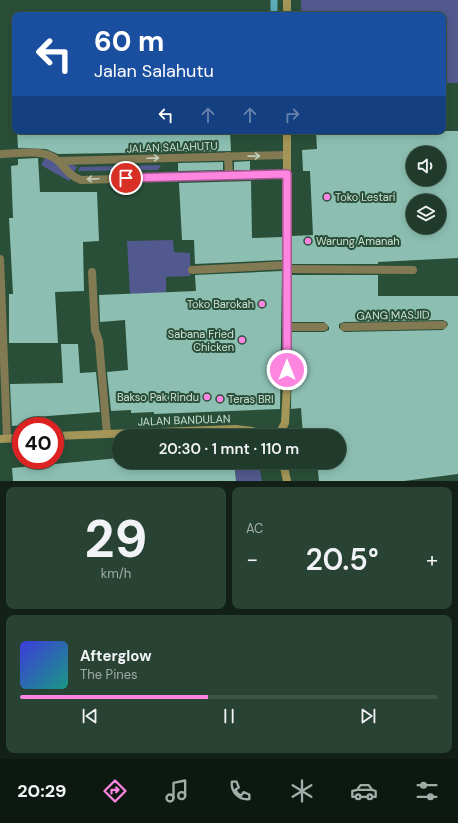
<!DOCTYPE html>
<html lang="id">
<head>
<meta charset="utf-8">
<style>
  :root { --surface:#203b2b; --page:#284233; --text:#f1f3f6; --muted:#a2ada9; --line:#3d5547; --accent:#fe86e1 }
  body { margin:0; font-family:"DM Sans",sans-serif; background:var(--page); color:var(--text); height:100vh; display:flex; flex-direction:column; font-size:15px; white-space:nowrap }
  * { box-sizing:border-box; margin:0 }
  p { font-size:13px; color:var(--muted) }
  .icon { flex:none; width:22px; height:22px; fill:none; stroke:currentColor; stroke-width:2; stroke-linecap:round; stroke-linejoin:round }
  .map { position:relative; height:481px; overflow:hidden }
  .drawer { display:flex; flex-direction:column; gap:6px; padding:6px; background:#122018; flex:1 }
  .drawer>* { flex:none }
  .top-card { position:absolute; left:12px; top:12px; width:434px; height:122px; border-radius:8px; box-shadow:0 2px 10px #0003,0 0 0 1px var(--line); background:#1a4fa0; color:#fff; overflow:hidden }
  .fabs { position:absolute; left:406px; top:146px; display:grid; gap:8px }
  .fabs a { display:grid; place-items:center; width:40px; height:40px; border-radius:50%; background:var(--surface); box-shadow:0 2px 10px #0003,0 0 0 1px var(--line); font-size:20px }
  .speed { position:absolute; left:12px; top:417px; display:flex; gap:8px; font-size:20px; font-weight:700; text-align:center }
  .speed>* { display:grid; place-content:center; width:52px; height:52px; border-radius:50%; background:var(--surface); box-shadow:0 2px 10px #0003,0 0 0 1px var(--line); line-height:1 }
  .speed .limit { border:6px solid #d22; background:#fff; color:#111 }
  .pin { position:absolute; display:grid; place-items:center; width:34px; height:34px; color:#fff; margin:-17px; border:2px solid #fff; border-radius:50%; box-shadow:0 1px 4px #0007 }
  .me { position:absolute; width:44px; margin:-22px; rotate:0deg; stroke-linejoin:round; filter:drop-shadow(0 0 3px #0008) }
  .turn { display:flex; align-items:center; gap:14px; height:84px; padding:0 16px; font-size:18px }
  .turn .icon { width:52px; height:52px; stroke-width:2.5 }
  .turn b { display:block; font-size:28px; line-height:34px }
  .lanes { display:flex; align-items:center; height:38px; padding:0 16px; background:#0003; justify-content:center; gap:20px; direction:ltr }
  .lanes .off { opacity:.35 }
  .big { font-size:30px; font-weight:600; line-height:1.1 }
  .drawer .widget { flex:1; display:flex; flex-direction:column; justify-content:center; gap:6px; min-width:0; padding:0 14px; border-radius:8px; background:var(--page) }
  .drawer .dial { align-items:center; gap:0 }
  .dial b { font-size:52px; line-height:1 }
  .song { display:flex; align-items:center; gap:12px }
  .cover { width:48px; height:48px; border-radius:6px; background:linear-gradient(135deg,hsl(240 70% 55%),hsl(170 70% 35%)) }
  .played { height:4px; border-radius:2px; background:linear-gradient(90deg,var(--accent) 45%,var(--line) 45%) }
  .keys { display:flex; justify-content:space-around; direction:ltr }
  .heat { display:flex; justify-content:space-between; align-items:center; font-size:22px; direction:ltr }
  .drawer .tiles { flex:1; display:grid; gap:6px; grid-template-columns:1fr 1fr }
  .widget:last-child { grid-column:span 2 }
  .trip { position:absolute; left:112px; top:429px; width:234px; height:40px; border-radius:20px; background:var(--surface); box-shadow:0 2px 10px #0003,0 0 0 1px var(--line); font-weight:600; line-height:40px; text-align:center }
  .dock { display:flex; height:64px; justify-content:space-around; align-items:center; background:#0d1811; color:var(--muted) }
  .dock .icon { width:28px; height:28px }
  .dock .active { color:var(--accent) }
  .dock b { font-size:18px; color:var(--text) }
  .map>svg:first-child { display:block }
</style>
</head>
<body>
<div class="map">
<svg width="458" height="481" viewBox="0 0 458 481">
  <rect width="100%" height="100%" fill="#2a4f39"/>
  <!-- green -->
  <g fill="#52598e">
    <path d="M301 0H458V83H443V15H301Z"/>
    <path d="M49 151 77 167 69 181 41 165Z"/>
    <path d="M158 165 161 166 158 170 78 171 80 167Z"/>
    <path d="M173 240 174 252 190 253V276L166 277V293L130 294 127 241Z"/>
    <path d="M234 462H250L259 464 262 481H236Z"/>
  </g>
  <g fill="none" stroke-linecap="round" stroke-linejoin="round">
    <!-- stream -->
    <path stroke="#5dadba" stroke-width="7" d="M274 15V0"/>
  </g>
  <!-- building -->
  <g fill="#8cbfb2" fill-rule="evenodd">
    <path d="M17 131H230L231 151 58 154 46 149 18 148Z"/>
    <path d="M316 131H458V258L378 262V264H292V236L313 235 310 171H303L302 150 317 149ZM413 153H439V179H413ZM413 201H439V227H413Z"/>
    <path d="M38 158 40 192H97L99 241 83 242 84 291 55 292 58 343H9V294H13L9 218H13L11 166 18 165V159Z"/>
    <path d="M250 161V170H234V162Z"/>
    <path d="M223 162V170L178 171V163Z"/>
    <path d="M251 181 252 238 282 237V260L195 264 194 240H182L179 183Z"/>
    <path d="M282 271 280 409 154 414V412L131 413V410L111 411 107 372 128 370 125 320 100 322 99 295 196 291 195 275Z"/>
    <path d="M292 275H378V296H458V474L404 481H319L317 462H339V436H303L301 408 291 409 292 332H324L329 330V327L324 322H292ZM443 320 447 322 448 325 443 330 344 332 339 328V324L344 322Z"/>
    <path d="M61 344H78L80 373 96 372 100 412 35 417 36 424 12 426 10 384 63 383Z"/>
    <path d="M119 458V462H234L236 481H13L12 468Z"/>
  </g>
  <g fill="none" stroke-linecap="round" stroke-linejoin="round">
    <!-- lane -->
    <g stroke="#827a53" stroke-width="8">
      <path d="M287 269 413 270"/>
      <path d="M192 270 287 265"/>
      <path d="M92 272 95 330 99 341 107 434"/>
      <path d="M287 327H324"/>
      <path d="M344 327 443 325"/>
    </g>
    <!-- street -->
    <g stroke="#827a53" stroke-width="8">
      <path d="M0 154C18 154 43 148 57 160 67 169 68 175 81 180L287 174"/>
      <path d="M228 156 229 176"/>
      <path d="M59 161 287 155"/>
      <path d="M0 259 7 438"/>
    </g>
    <!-- secondary -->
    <g stroke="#a49658" stroke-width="8">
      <path d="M287 15V0"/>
      <path d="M55 436 236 429 252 431 264 436"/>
      <path d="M278 436 285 423 287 384V131"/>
      <path d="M0 439 21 438"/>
      <path d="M283 462 287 481"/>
    </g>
  </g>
  <!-- one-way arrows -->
  <defs><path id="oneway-shaft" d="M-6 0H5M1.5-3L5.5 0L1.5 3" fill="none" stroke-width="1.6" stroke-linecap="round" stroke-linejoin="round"/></defs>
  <g stroke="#bfcdbb">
    <use href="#oneway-shaft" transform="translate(254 156) rotate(-1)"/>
    <use href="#oneway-shaft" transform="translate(153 158) rotate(-2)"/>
    <use href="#oneway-shaft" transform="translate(93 179) rotate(178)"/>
  </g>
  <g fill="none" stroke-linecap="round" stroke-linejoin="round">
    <!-- route casing -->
    <g stroke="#a55792" stroke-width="10">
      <path id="route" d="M126 178 287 174V370"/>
    </g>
    <!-- route -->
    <use href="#route" stroke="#fe86e1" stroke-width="7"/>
  </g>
  <!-- markers -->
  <g fill="#fe86e1" stroke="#2a4f39" stroke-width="1.5">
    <circle cx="327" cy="197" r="4"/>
    <circle cx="308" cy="241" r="4"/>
    <circle cx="262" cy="304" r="4"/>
    <circle cx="242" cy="340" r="4"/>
    <circle cx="207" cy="397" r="4"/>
    <circle cx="220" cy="399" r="4"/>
  </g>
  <g text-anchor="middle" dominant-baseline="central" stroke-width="4" stroke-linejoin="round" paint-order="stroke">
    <!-- street labels -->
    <g font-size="11" fill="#cee2d5" stroke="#2a4f39">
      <text transform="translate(172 147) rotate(-2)">JALAN SALAHUTU</text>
      <text transform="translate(393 315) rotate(-1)">GANG MASJID</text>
      <text transform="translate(184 420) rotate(-2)">JALAN BANDULAN</text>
    </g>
    <!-- poi labels -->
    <g font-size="11" fill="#cee2d5" stroke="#2a4f39" text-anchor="start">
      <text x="335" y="197">Toko Lestari</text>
      <text x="316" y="241">Warung Amanah</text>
      <text x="254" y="304" text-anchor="end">Toko Barokah</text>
      <text x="234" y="334" text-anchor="end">Sabana Fried<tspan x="234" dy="13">Chicken</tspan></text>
      <text x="199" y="397" text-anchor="end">Bakso Pak Rindu</text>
      <text x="228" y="399">Teras BRI</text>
    </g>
  </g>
</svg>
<div class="fabs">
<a><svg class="icon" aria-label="sound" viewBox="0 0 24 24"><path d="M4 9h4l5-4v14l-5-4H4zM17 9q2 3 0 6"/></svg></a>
<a><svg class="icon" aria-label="layers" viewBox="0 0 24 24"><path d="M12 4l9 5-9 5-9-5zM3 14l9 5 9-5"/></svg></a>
</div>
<div class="speed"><div class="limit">40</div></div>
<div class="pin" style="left:126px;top:178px;background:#d93025"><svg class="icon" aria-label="arrive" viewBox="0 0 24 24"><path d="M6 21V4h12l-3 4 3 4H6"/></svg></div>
<svg class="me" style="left:287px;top:370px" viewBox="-20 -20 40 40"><circle r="17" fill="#fe86e1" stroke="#fff" stroke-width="3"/><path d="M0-11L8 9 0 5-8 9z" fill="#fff"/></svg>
<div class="trip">20:30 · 1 mnt · 110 m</div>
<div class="top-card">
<div class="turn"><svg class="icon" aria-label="left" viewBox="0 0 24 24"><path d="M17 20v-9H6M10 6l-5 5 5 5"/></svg><div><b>60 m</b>Jalan Salahutu</div></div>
<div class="lanes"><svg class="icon" aria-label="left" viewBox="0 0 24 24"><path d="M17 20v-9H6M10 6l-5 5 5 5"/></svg><svg class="icon off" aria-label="ahead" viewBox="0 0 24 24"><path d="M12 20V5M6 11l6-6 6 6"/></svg><svg class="icon off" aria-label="ahead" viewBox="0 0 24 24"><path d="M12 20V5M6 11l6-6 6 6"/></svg><svg class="icon off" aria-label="right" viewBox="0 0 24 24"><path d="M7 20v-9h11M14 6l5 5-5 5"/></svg></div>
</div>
</div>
<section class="drawer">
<div class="tiles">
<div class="widget dial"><b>29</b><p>km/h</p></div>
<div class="widget"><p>AC</p>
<div class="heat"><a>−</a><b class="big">20.5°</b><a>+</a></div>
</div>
<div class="widget">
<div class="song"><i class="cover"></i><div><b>Afterglow</b><p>The Pines</p></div></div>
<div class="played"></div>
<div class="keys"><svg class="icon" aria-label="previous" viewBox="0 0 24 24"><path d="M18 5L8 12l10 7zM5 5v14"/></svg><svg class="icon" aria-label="pause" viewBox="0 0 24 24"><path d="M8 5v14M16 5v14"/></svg><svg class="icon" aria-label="next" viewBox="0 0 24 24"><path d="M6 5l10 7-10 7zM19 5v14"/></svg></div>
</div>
</div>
</section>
<nav class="dock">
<b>20:29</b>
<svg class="icon active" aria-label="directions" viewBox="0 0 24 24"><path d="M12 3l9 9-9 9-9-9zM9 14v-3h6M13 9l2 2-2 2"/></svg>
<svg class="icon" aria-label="music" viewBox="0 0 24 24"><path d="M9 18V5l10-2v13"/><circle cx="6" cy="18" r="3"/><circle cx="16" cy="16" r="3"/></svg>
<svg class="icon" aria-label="phone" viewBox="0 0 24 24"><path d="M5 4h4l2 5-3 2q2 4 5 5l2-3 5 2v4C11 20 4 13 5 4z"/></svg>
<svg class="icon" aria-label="climate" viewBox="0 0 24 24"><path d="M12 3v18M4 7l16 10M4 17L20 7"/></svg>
<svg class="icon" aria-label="car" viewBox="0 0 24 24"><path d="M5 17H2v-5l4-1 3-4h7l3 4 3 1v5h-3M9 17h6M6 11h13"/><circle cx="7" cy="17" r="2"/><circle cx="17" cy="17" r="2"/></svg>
<svg class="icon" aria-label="filters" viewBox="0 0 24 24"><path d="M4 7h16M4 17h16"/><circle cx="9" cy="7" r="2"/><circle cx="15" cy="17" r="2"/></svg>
</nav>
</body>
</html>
